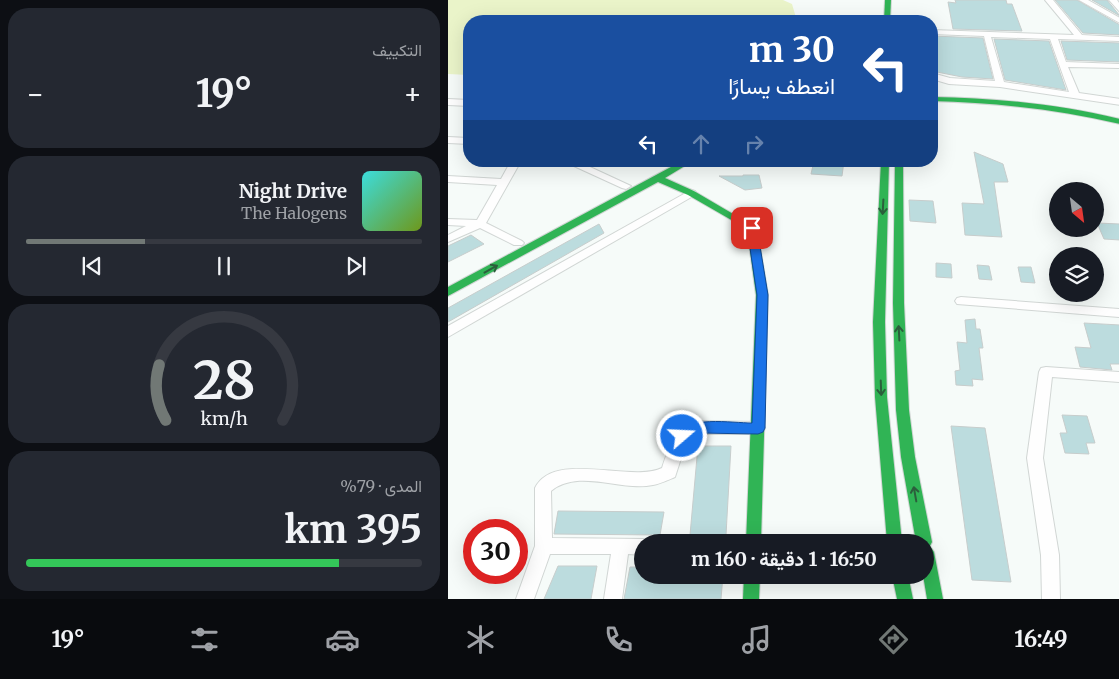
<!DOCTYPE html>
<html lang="ar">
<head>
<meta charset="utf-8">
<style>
  :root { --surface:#171b24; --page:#242831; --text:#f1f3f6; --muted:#9ea1a6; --line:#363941; --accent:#717875 }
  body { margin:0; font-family:Merriweather,Vazirmatn,serif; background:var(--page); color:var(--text); direction:rtl; height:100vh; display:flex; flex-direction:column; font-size:19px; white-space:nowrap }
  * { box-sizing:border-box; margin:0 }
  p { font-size:16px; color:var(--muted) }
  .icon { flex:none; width:28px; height:28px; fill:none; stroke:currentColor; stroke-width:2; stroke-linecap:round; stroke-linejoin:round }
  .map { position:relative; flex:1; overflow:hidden; direction:ltr }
  .panel { display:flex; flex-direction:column; gap:8px; padding:8px; background:#0d0f14; width:448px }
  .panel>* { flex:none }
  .banner { position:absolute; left:15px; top:15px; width:475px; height:152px; border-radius:20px; box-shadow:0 5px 20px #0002; direction:rtl; background:#1a4fa0; color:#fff; overflow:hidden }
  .needle { width:32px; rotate:151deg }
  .buttons { position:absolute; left:601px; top:182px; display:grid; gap:10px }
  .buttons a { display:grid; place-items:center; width:55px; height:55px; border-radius:50%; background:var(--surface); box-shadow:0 5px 20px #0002; font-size:25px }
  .speed { position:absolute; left:15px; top:519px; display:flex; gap:10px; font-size:25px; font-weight:700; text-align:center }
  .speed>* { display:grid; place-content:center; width:65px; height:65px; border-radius:50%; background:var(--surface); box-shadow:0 5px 20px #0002; line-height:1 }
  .speed .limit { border:8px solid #d22; background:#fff; color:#111 }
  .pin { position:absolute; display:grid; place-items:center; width:42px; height:42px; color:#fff; margin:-21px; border-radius:10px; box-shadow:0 2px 8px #0006 }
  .me { position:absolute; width:55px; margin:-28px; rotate:71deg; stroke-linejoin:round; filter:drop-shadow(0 0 4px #0008) }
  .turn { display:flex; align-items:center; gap:18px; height:105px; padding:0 20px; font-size:22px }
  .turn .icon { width:65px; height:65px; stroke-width:2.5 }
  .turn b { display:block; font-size:35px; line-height:42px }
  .lanes { display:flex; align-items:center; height:48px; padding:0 20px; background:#0003; justify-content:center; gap:25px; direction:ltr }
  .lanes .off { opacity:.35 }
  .big { font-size:38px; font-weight:700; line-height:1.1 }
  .panel .card { flex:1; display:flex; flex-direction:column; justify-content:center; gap:8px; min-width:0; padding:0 18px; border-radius:20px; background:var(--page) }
  .panel .dial { align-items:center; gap:0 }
  .dial svg { height:130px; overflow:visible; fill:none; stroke:var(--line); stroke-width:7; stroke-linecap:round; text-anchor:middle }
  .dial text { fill:var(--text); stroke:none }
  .song { display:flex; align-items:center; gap:15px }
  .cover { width:60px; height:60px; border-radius:8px; background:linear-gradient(135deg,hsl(180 70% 55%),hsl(80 70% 35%)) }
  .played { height:5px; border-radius:2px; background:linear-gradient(90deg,var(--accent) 30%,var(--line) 30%) }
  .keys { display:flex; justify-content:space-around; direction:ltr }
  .heat { display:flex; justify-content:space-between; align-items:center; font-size:28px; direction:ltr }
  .charge { height:8px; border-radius:4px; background:linear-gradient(90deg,#34c759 79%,var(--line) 0) }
  .trip { position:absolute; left:186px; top:534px; width:300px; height:50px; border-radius:25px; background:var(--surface); box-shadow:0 5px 20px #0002; font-weight:700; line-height:50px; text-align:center; direction:rtl }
  .tab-bar { display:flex; height:80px; justify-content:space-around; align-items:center; background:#090b0e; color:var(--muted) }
  .tab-bar .icon { width:35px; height:35px }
  .tab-bar .on { color:var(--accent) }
  .tab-bar b { font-size:22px; color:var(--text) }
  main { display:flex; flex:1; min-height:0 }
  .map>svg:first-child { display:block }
</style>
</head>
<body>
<main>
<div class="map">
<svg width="672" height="599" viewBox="0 0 672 599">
  <rect width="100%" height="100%" fill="#f6fbf9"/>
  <!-- green -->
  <path fill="#eaf4c9" d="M0 0H335L344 4 349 21H21V75L0 74Z"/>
  <!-- building -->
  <g fill="#bcdcde" stroke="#c7cdcc">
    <path d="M507 0H558L559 4H564L574 31 505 29 500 2 508 3Z"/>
    <path d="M607 0H629L672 25V35L635 33Z"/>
    <path d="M644 0H659L672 16Z"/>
    <path d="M484 36 535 38 545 79 514 77 484 71Z"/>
    <path d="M546 39 601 41 618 90 557 80Z"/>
    <path d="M613 41 672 43V62L619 60Z"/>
    <path d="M526 152 555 164 560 182H546L554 237 517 235 514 203 536 204Z"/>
    <path d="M366 161H396L394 176 363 174Z"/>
    <path d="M295 175H311L314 188 297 190 271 176H295Z"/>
    <path d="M461 200 485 201 488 223 462 221Z"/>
    <path d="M649 223 672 224V240L656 239Z"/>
    <path d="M151 224 156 233 0 322V308Z"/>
    <path d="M23 235 36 244 0 262V246Z"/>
    <path d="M488 263 503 264 504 278 488 277Z"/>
    <path d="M529 265 541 266 544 280 531 279Z"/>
    <path d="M570 267H583L587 283 573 282Z"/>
    <path d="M527 319 528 329H532L535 348H531L535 380 524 379 525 386 508 385 507 371 512 370 509 342 519 343 517 320Z"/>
    <path d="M636 323 672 325V364H662L664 370 632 367 627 347 643 348Z"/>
    <path d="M614 415 639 416 647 443H638L641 454 617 453 612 433H619Z"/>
    <path d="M503 426 537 428 563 582 524 580Z"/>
    <path d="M250 446H283L278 535H242Z"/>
    <path d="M110 511 216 512 212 535 106 534Z"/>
    <path d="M110 566H149L143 599H96Z"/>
    <path d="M182 567H195V575H275L273 599H176Z"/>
  </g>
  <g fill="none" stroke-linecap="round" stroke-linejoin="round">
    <!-- street casing -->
    <g stroke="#d1d6d4" stroke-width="2">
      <g id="street">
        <path d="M597 0H605L634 35 672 37V41L610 39 618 62 672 64V68L620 67 631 93 672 99V105L552 87 501 84 484 79V73L502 78 547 81 536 36 484 34V30L626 35ZM543 37 602 39 621 92 556 82Z"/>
        <path d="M631 0H640L672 18V23Z"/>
        <path d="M661 0H669L672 4V12Z"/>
        <path d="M0 99 21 100V106L0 105Z"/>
        <path d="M0 137 21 138V144L0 143Z"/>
        <path d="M63 161H73L38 223 74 241 76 243 74 245H66L32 228 0 242V235L18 226 0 225V219L29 220 49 185 0 182V176L53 179Z"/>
        <path d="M115 161H129L183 186 178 189 174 188Z"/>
        <path d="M243 190 247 191 248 193 247 195 0 337V326Z"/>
        <path d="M513 297 672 309V317L509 304 507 301 509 298Z"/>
        <path d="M598 367 672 372V382L604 377 595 458 611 555 612 599H594L593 555 579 458 591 372 593 368Z"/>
        <path d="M250 421 310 422 315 424 317 428 315 432 310 434H248L237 446 227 477C220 480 212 484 205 485 173 492 131 468 103 491L104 538 195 539 201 542H195V555L180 554 174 599H156L163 554H102L86 599H68L87 546V488C106 450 183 483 214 468 221 446 227 429 250 421Z"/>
      </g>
    </g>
    <!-- fast casing -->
    <g stroke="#d1d6d4" stroke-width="2">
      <g id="fast">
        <path d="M437 0H443L442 21H436Z"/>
        <path d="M484 97C548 98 610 104 672 119V124C610 109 548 103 484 101Z"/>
        <path d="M234 161H245L217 178 246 191 309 228 320 295 313 542H298L308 295 299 229 240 195 210 182 0 296V287Z"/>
        <path d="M433 161H441L437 322 439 397 454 542H439L427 397 425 322Z"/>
        <path d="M447 161H455L456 303 461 410 467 457 484 542 482 546 486 552 495 599H479L475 575H478V542H468L453 457 448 410 445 303Z"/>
        <path d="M296 575H312L311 599H295Z"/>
        <path d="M444 575H460L465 599H449Z"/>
      </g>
    </g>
    <!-- street -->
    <use href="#street" fill="#fefefe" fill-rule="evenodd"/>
    <!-- fast -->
    <use href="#fast" fill="#30b455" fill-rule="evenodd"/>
  </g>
  <!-- one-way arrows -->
  <defs><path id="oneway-shaft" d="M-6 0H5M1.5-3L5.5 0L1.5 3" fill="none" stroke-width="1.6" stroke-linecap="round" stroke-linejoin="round" transform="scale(1.25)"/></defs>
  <g stroke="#2b5f3c">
    <use href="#oneway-shaft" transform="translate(435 207) rotate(93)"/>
    <use href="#oneway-shaft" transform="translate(43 269) rotate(-29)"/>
    <use href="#oneway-shaft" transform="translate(451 333) rotate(-93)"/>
    <use href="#oneway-shaft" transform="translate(433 388) rotate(88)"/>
    <use href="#oneway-shaft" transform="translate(467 494) rotate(-100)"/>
  </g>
  <!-- route -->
  <path fill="#1a73e8" stroke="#114b97" d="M304 225 309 228 320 295 317 428 315 432 310 434 250 433 234 441 229 439 227 436C237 415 284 423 304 423L309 295 299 228Z"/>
</svg>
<div class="buttons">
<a><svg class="needle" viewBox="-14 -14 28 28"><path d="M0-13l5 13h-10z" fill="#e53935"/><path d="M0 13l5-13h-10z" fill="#9ea1a6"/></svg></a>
<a><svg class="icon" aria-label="layers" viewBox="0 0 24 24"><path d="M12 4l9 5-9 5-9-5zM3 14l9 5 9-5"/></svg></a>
</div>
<div class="speed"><div class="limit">30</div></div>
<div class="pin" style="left:304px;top:228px;background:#d93025"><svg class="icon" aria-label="arrive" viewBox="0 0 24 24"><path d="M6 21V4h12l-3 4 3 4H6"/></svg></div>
<svg class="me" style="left:234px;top:436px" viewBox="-20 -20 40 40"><circle r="17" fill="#1a73e8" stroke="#fff" stroke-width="3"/><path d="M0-11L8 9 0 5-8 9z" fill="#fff"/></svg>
<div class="trip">16:50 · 1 دقيقة · 160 m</div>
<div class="banner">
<div class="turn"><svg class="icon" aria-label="left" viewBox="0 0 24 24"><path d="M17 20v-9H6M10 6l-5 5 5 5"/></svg><div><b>30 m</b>انعطف يسارًا</div></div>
<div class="lanes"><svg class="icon" aria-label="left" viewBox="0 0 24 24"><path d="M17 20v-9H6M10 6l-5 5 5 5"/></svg><svg class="icon off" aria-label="ahead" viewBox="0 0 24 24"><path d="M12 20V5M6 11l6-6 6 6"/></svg><svg class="icon off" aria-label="right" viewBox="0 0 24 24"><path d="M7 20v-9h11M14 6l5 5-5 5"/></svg></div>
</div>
</div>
<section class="panel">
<div class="card"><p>التكييف</p>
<div class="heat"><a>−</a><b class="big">19°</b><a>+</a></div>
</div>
<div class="card">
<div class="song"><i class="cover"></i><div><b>Night Drive</b><p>The Halogens</p></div></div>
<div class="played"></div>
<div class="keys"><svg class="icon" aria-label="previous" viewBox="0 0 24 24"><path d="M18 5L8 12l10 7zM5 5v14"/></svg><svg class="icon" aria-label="pause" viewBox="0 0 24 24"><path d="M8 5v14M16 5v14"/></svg><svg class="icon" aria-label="next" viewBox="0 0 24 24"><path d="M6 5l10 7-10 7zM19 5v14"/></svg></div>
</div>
<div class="card dial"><svg viewBox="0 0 100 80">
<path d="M14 69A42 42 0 1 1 86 69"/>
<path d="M14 69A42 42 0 0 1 10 35" stroke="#717875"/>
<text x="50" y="56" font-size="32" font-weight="700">28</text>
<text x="50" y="72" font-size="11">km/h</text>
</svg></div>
<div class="card"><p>المدى · 79%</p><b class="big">395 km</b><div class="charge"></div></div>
</section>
</main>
<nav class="tab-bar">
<b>16:49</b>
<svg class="icon on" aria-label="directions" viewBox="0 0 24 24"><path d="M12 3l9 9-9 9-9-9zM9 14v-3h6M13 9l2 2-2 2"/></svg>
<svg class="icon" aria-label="music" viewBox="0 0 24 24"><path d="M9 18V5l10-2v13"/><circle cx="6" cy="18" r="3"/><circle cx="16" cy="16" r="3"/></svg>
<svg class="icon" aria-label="phone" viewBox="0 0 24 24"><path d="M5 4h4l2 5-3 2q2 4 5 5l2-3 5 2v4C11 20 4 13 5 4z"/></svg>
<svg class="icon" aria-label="climate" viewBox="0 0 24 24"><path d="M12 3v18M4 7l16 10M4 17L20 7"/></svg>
<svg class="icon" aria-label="car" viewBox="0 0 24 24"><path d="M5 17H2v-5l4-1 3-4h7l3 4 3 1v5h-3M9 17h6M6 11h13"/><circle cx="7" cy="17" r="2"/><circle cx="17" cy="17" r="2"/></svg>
<svg class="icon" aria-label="filters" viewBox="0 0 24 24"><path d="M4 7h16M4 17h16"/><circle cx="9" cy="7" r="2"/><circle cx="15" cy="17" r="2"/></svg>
<b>19°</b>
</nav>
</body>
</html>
